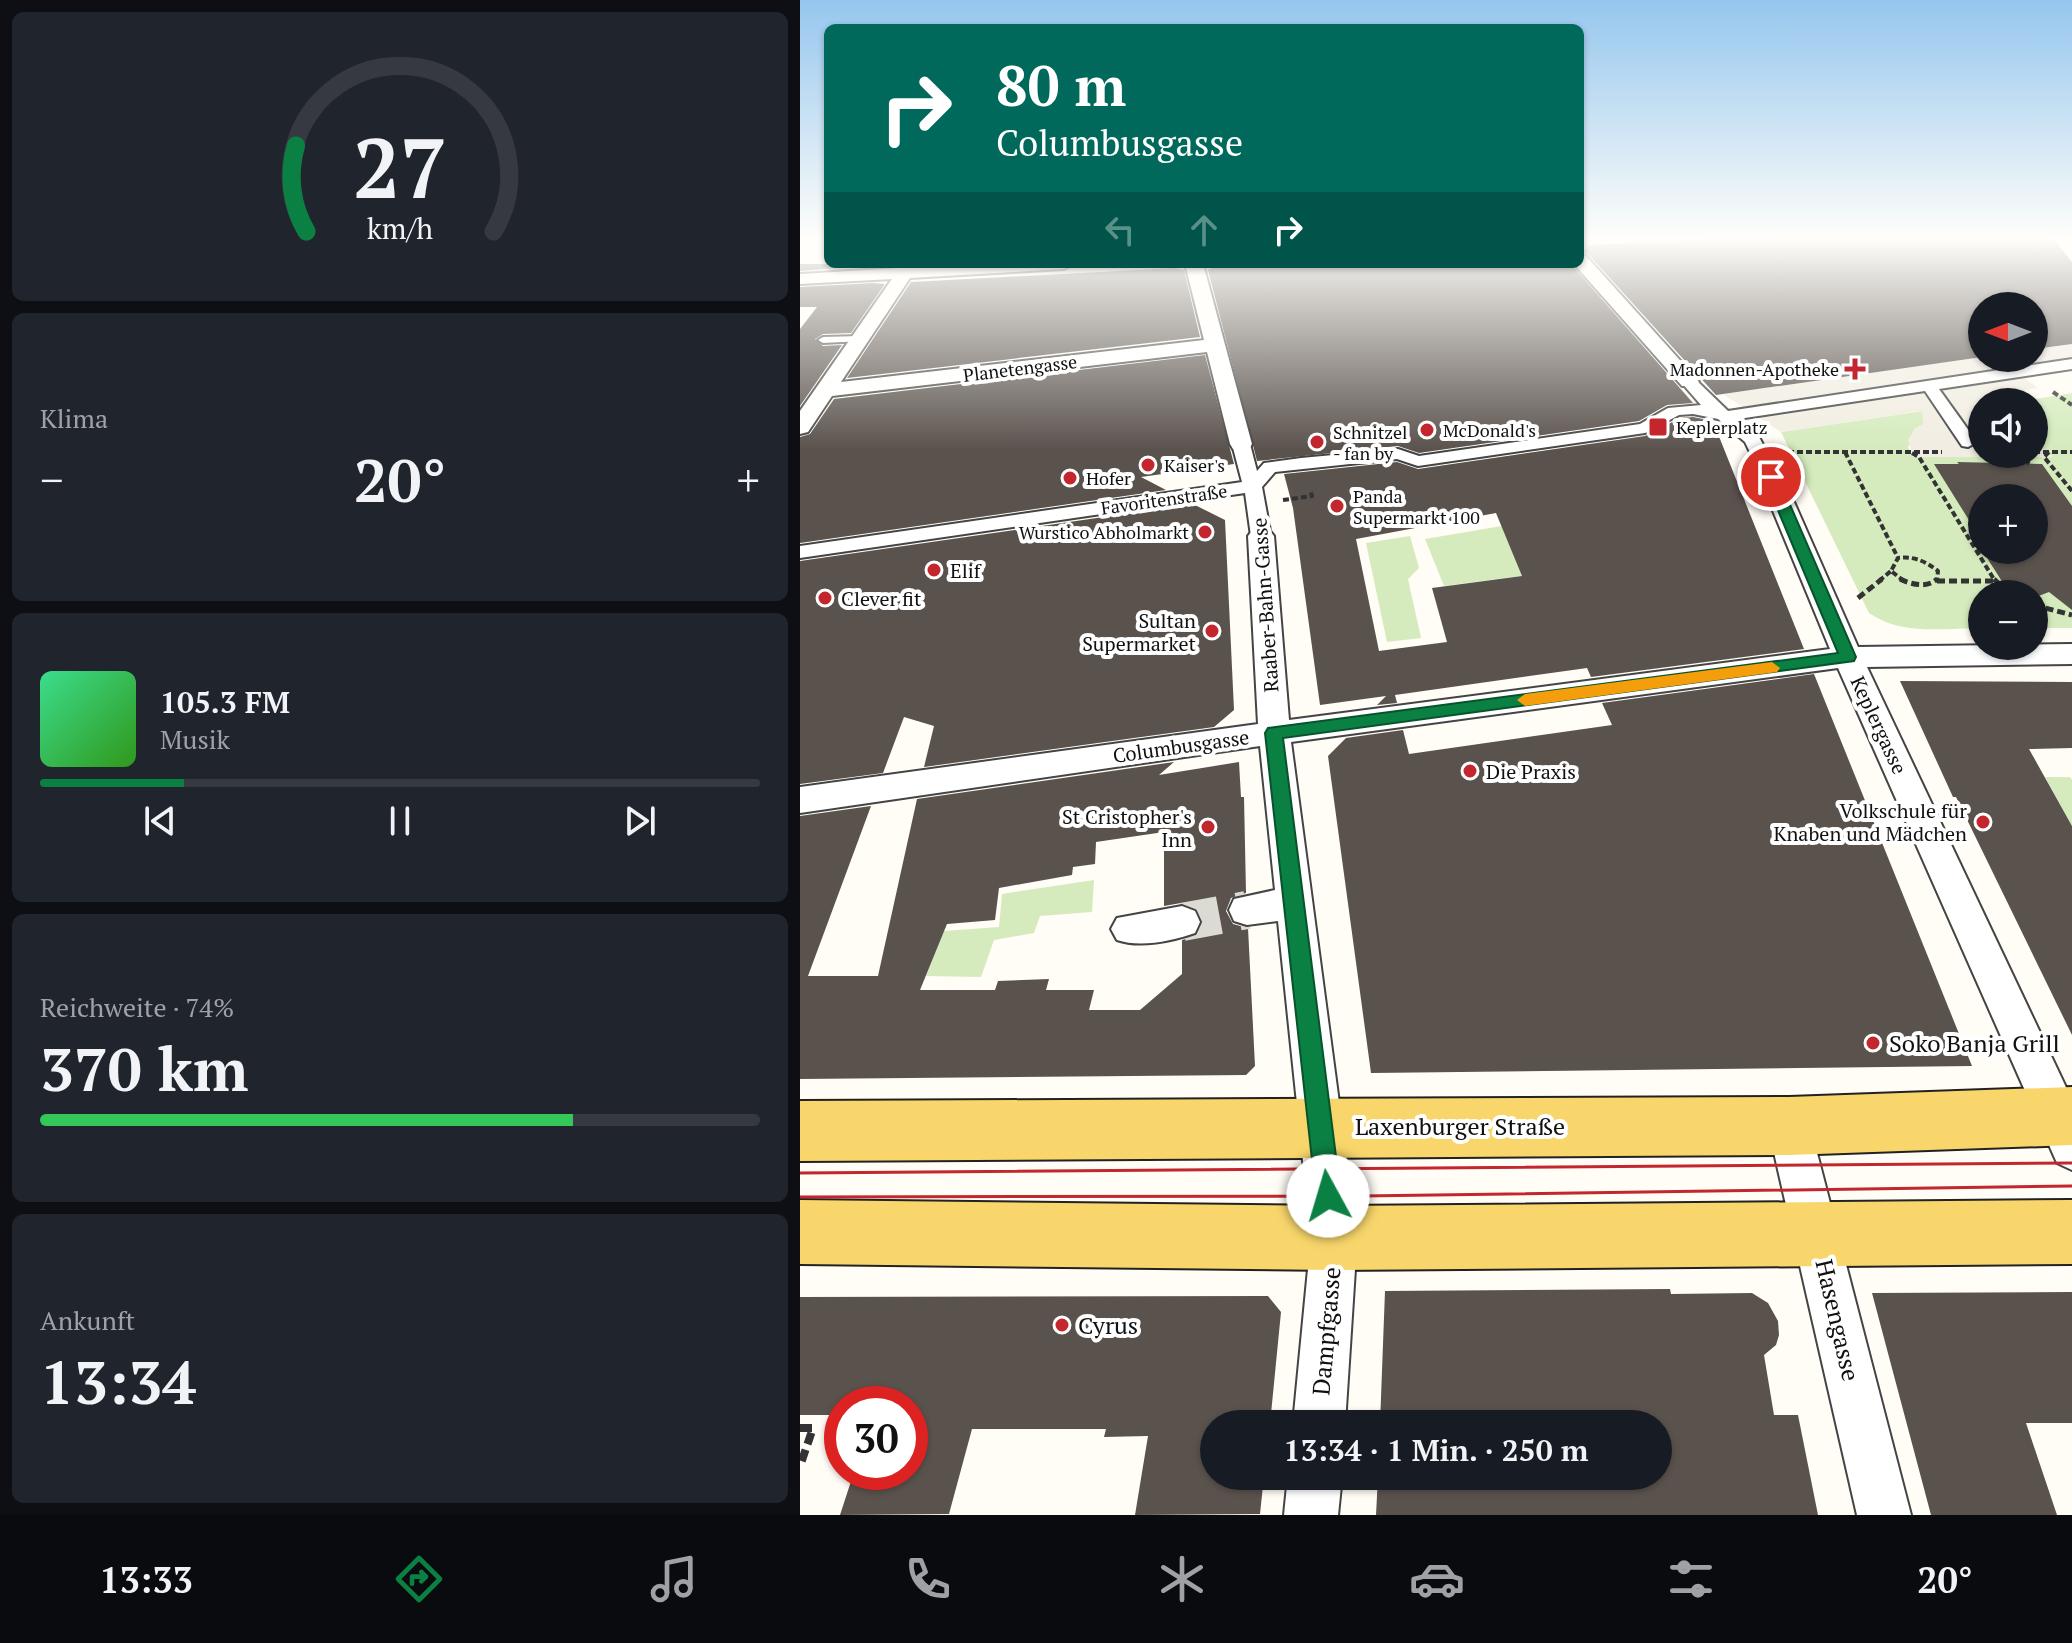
<!DOCTYPE html>
<html lang="de">
<head>
<meta charset="utf-8">
<style>
  :root { --surface:#171b24; --page:#20242c; --text:#f1f3f6; --muted:#9ea1a6; --line:#363941; --accent:#0b8043 }
  body { margin:0; font-family:"PT Serif",serif; background:var(--page); color:var(--text); height:100vh; display:flex; flex-direction:column; font-size:30px; white-space:nowrap }
  * { box-sizing:border-box; margin:0 }
  p { font-size:26px; color:var(--muted) }
  .icon { flex:none; width:44px; height:44px; fill:none; stroke:currentColor; stroke-width:2; stroke-linecap:round; stroke-linejoin:round }
  .map { position:relative; flex:1; overflow:hidden }
  .sheet { display:flex; flex-direction:column; gap:12px; padding:12px; background:#0d0f14; width:800px }
  .sheet>* { flex:none }
  .guide { position:absolute; left:24px; top:24px; width:760px; height:244px; border-radius:12px; box-shadow:0 2px 6px #0004; background:#00695c; color:#fff; overflow:hidden }
  .needle { width:52px; rotate:270deg }
  .controls { position:absolute; left:1168px; top:292px; display:grid; gap:16px }
  .controls a { display:grid; place-items:center; width:80px; height:80px; border-radius:50%; background:var(--surface); box-shadow:0 2px 6px #0004; font-size:40px }
  .speed { position:absolute; left:24px; top:1386px; display:flex; gap:16px; font-size:40px; font-weight:700; text-align:center }
  .speed>* { display:grid; place-content:center; width:104px; height:104px; border-radius:50%; background:var(--surface); box-shadow:0 2px 6px #0004; line-height:1 }
  .speed .limit { border:12px solid #d22; background:#fff; color:#111 }
  .pin { position:absolute; display:grid; place-items:center; width:68px; height:68px; color:#fff; margin:-34px; border:4px solid #fff; border-radius:50%; box-shadow:0 2px 8px #0007 }
  .me { position:absolute; width:88px; margin:-44px; rotate:354deg; stroke-linejoin:round; filter:drop-shadow(0 0 6px #0008) }
  .turn { display:flex; align-items:center; gap:28px; height:168px; padding:0 40px; font-size:36px }
  .turn .icon { width:104px; height:104px; stroke-width:2.5 }
  .turn b { display:block; font-size:56px; line-height:68px }
  .lanes { display:flex; align-items:center; height:76px; padding:0 40px; background:#0003; justify-content:center; gap:40px; direction:ltr }
  .lanes .off { opacity:.35 }
  .big { font-size:60px; font-weight:600; line-height:1.1 }
  .sheet .card { flex:1; display:flex; flex-direction:column; justify-content:center; gap:12px; min-width:0; padding:0 28px; border-radius:12px; background:var(--page) }
  .sheet .dial { align-items:center; gap:0 }
  .dial svg { height:208px; overflow:visible; fill:none; stroke:var(--line); stroke-width:7; stroke-linecap:round; text-anchor:middle }
  .dial text { fill:var(--text); stroke:none }
  .song { display:flex; align-items:center; gap:24px }
  .cover { width:96px; height:96px; border-radius:12px; background:linear-gradient(135deg,hsl(150 70% 55%),hsl(110 70% 35%)) }
  .played { height:8px; border-radius:4px; background:linear-gradient(90deg,var(--accent) 20%,var(--line) 20%) }
  .keys { display:flex; justify-content:space-around; direction:ltr }
  .heat { display:flex; justify-content:space-between; align-items:center; font-size:44px; direction:ltr }
  .charge { height:12px; border-radius:6px; background:linear-gradient(90deg,#34c759 74%,var(--line) 0) }
  .trip { position:absolute; left:400px; top:1410px; width:472px; height:80px; border-radius:40px; background:var(--surface); box-shadow:0 2px 6px #0004; font-weight:600; line-height:80px; text-align:center }
  .tabs { display:flex; height:128px; justify-content:space-around; align-items:center; background:#090b0e; color:var(--muted) }
  .tabs .icon { width:56px; height:56px }
  .tabs .selected { color:var(--accent) }
  .tabs b { font-size:36px; color:var(--text) }
  main { display:flex; flex:1; min-height:0 }
  .map>svg:first-child { display:block }
</style>
</head>
<body>
<main>
<section class="sheet">
<div class="card dial"><svg viewBox="0 0 100 80">
<path d="M14 69A42 42 0 1 1 86 69"/>
<path d="M14 69A42 42 0 0 1 10 36" stroke="#0b8043"/>
<text x="50" y="56" font-size="32" font-weight="700">27</text>
<text x="50" y="72" font-size="11">km/h</text>
</svg></div>
<div class="card"><p>Klima</p>
<div class="heat"><a>−</a><b class="big">20°</b><a>+</a></div>
</div>
<div class="card">
<div class="song"><i class="cover"></i><div><b>105.3 FM</b><p>Musik</p></div></div>
<div class="played"></div>
<div class="keys"><svg class="icon" aria-label="previous" viewBox="0 0 24 24"><path d="M18 5L8 12l10 7zM5 5v14"/></svg><svg class="icon" aria-label="pause" viewBox="0 0 24 24"><path d="M8 5v14M16 5v14"/></svg><svg class="icon" aria-label="next" viewBox="0 0 24 24"><path d="M6 5l10 7-10 7zM19 5v14"/></svg></div>
</div>
<div class="card"><p>Reichweite · 74%</p><b class="big">370 km</b><div class="charge"></div></div>
<div class="card"><p>Ankunft</p><b class="big">13:34</b></div>
</section>
<div class="map">
<svg width="1272" height="1515" viewBox="0 0 1272 1515">
  <rect width="100%" height="100%" fill="#fffdf5"/>
  <!-- green -->
  <g fill="#d5ebbd" fill-rule="evenodd">
    <path d="M1272 393V628H1234V594H1182V628C1144 628 1102 636 1069 613L981 432 1123 411 1124 424 1108 447 1113 457H1252L1234 440V402H1217ZM1182 498H1234V550H1182Z"/>
    <path d="M702 526 788 567 644 586 625 539Z"/>
    <path d="M610 536 619 568 608 579 621 638 587 642 566 543Z"/>
    <path d="M1245 777H1270L1272 780V826Z"/>
    <path d="M294 880 292 912 240 916 234 933 194 940 181 977 126 976 144 931 199 927 202 894Z"/>
  </g>
  <!-- plaza -->
  <path fill="#f1ede2" d="M1272 344V366L1220 375 1238 388 1200 394 1205 399 1174 404 1182 413V454H1234V440L1253 457H1113L1108 440 1115 428 1123 424 1122 411 981 432 923 394 1182 357 1234 358V349Z"/>
  <!-- building -->
  <g fill="#5a524d" fill-rule="evenodd">
    <path d="M921 238H1253L1272 262V344L1234 349V306H1182V357L916 395 788 254 780 252 791 245Z"/>
    <path d="M0 264H87L0 271Z"/>
    <path d="M447 264H771L893 403 867 405 839 421 619 453 598 446 457 461 408 270 416 266Z"/>
    <path d="M375 268 384 270 400 337 47 378 111 282Z"/>
    <path d="M73 283 85 284 51 333 23 334 15 339 23 346 42 345 0 406V329L17 307H0V287Z"/>
    <path d="M405 355 434 464 341 477 366 490 0 543V437L10 434 34 399Z"/>
    <path d="M893 417 908 420 916 429 1004 649 791 677 787 668 595 695 597 703 577 705 586 696 520 705 493 508 484 474 597 462 618 469 845 436 880 418ZM696 513 722 576 632 588 647 642 579 651 556 539Z"/>
    <path d="M1157 462 1242 464 1272 506V610L1249 592 1236 597 1210 594 1182 550H1234V498H1182V549L1172 533H1177L1134 464H1159Z"/>
    <path d="M393 504 425 520 434 710 414 727 124 767 134 726 104 717 83 773 0 784V561Z"/>
    <path d="M1014 674 1172 1066 571 1073 528 756 546 738 603 730 609 754 812 725 802 703Z"/>
    <path d="M1100 681 1272 682V748L1229 749 1272 826V1035L1156 797H1153Z"/>
    <path d="M374 762 359 775 439 762 441 797H444L446 893 431 898 426 911 433 924 448 928 455 1066 446 1075 0 1079V816L71 806 8 976H78L117 799ZM364 832V906L381 903 396 908 403 923 396 936 382 940V974L340 1010H289L294 990H246L249 979 198 981 195 990H120L147 924 195 920 199 888 272 875 273 867 295 864 296 842Z"/>
    <path d="M870 1289 871 1294 952 1293 968 1303 978 1321 979 1335 976 1345 964 1355 974 1415H998L1018 1515H576L578 1476H858V1424H580L585 1291Z"/>
    <path d="M1272 1292V1423H1226L1257 1515H1131L1072 1293Z"/>
    <path d="M468 1296 481 1312 470 1424H414V1476H464L460 1514 335 1515 348 1436 304 1437 306 1429H172L149 1514 40 1515 54 1472H110V1404H42V1415H0V1297Z"/>
  </g>
  <g fill="none" stroke-linecap="round" stroke-linejoin="round">
    <!-- minor-tunnel -->
    <path stroke="#dbdad3" stroke-width="38" stroke-dasharray="38 19" stroke-linecap="butt" d="M382 922 447 910"/>
    <!-- service casing -->
    <g stroke="#444" stroke-width="4">
      <path id="service" d="M60 336 65 339 63 341 23 343 18 340 23 337Z"/>
    </g>
    <!-- pedestrian casing -->
    <g stroke="#444" stroke-width="4">
      <path id="pedestrian" d="M1272 359V369L1139 389 1177 442 1168 447 1162 446 1125 391 938 419 958 435 980 477 971 482 962 477 945 442 918 419 893 414 879 415 845 433 618 466 597 459 475 472 462 487 471 536 461 542 451 536 445 493 0 558V546L442 482 432 444 441 439 450 444 457 471 464 463 501 458 598 449 619 456 840 424 868 408 901 405 881 382 889 377 895 379 928 411Z"/>
    </g>
    <!-- minor casing -->
    <g stroke="#444" stroke-width="4">
      <g id="minor">
        <path d="M780 255 786 256 896 378 899 382 896 386H882L774 264H780Z"/>
        <path d="M102 264H120L118 267 273 264 264 269 110 278 41 382 404 340 385 264H403L452 444 449 449H433L430 444 407 352 32 396 8 432 0 434V411L92 279 0 284V274L99 268Z"/>
        <path d="M971 470 979 472 983 477 1058 647 1272 644V664L1067 667 1272 1100V1170L1257 1163 1038 668 491 742 557 1238 545 1424H493L511 1238 478 921 447 925 434 921 429 910 434 899 475 890 460 746 0 813V787L458 724 448 536 452 531H470L474 536 489 720 1030 649 959 477 963 472Z"/>
        <path d="M382 906 395 911 400 922 395 933C372 941 340 948 317 940L311 929 317 918Z"/>
        <path d="M989 1105 1004 1111 1010 1126 1111 1515H1057L968 1126 974 1111Z"/>
        <path d="M488 1476H542L538 1515H484Z"/>
      </g>
    </g>
    <!-- primary casing -->
    <g stroke="#222" stroke-width="4">
      <g id="primary">
        <path d="M1272 1087V1145L989 1155 0 1161V1101L989 1097Z"/>
        <path d="M0 1200 534 1206 1272 1200V1264L534 1270 0 1264Z"/>
      </g>
    </g>
    <!-- path-far2 -->
    <g stroke="#333" stroke-width="4" stroke-dasharray="6 3" stroke-linecap="butt">
      <path d="M1253 392 1272 405"/>
      <path d="M988 452H1142"/>
      <path d="M1045 452 1098 558"/>
      <path d="M1234 452H1272"/>
      <path d="M1249 452 1244 457 1272 491"/>
      <path d="M1112 453 1119 457 1195 581"/>
      <path d="M1221 454 1229 464"/>
      <path d="M483 500 512 496 510 490"/>
      <path d="M1079 581 1091 571"/>
      <path d="M1104 581 1091 571 1098 558C1114 556 1125 561 1138 571L1137 581"/>
    </g>
    <!-- path-far1 -->
    <g stroke="#333" stroke-width="5" stroke-dasharray="8 4" stroke-linecap="butt">
      <path d="M1100 579C1112 585 1128 588 1137 579"/>
      <path d="M1194 579 1210 594"/>
      <path d="M1137 581H1195"/>
      <path d="M1058 598 1082 579"/>
      <path d="M1234 605 1272 615"/>
    </g>
    <!-- path -->
    <path stroke="#333" stroke-width="8" stroke-dasharray="12 6" stroke-linecap="butt" d="M0 1428H13L0 1466"/>
    <!-- service -->
    <use href="#service" fill="#fff" fill-rule="evenodd"/>
    <!-- pedestrian -->
    <use href="#pedestrian" fill="#fff" fill-rule="evenodd"/>
    <!-- minor -->
    <use href="#minor" fill="#fff" fill-rule="evenodd"/>
    <!-- primary -->
    <use href="#primary" fill="#f9d66b" fill-rule="evenodd"/>
    <!-- tram -->
    <g stroke="#c4262e" stroke-width="3">
      <path d="M0 1173 1272 1163"/>
      <path d="M0 1197 561 1196 1272 1186"/>
    </g>
  </g>
  <!-- sky -->
  <linearGradient id="sky" x2="0" y2="1"><stop stop-color="#95c6ee"/><stop offset="0.53" stop-color="#fffefa"/><stop offset="1" stop-color="#fffefa" stop-opacity="0"/></linearGradient>
  <rect width="1272" height="450" fill="url(#sky)"/>
  <!-- route -->
  <path fill="#0b8043" stroke="#07532c" stroke-width="2" d="M966 475 978 477 1056 657 1054 661 483 738 541 1196 537 1205 528 1209 519 1205 516 1196 465 733 468 728 1038 653 964 477Z"/>
  <!-- slow -->
  <path fill="#f59e0b" d="M972 662 980 668 977 672 725 706 717 700 725 694Z"/>
  <!-- markers -->
  <g fill="#c4262e" stroke="#fff" stroke-width="3">
    <path d="M1051 357h8v8h8v8h-8v8h-8v-8h-8v-8h8z"/>
    <rect x="848" y="417" width="20" height="20" rx="4"/>
    <circle cx="627" cy="430" r="8"/>
    <circle cx="517" cy="442" r="8"/>
    <circle cx="348" cy="465" r="8"/>
    <circle cx="270" cy="478" r="8"/>
    <circle cx="537" cy="506" r="8"/>
    <circle cx="405" cy="532" r="8"/>
    <circle cx="134" cy="570" r="8"/>
    <circle cx="25" cy="598" r="8"/>
    <circle cx="412" cy="631" r="8"/>
    <circle cx="670" cy="771" r="8"/>
    <circle cx="1183" cy="822" r="8"/>
    <circle cx="408" cy="827" r="8"/>
    <circle cx="1073" cy="1043" r="8"/>
    <circle cx="262" cy="1325" r="8"/>
  </g>
  <g text-anchor="middle" dominant-baseline="central" stroke-width="8" stroke-linejoin="round" paint-order="stroke">
    <!-- far-street labels -->
    <g font-size="18" fill="#111" stroke="#fff">
      <text transform="translate(220 368) rotate(-7)">Planetengasse</text>
      <text transform="translate(364 499) rotate(-8)">Favoritenstraße</text>
    </g>
    <!-- far-poi labels -->
    <g font-size="18" fill="#111" stroke="#fff" text-anchor="start">
      <text x="1039" y="369" text-anchor="end">Madonnen-Apotheke</text>
      <text x="876" y="427">Keplerplatz</text>
      <text x="643" y="430">McDonald's</text>
      <text x="533" y="432">Schnitzel<tspan x="533" dy="21">- fan by</tspan></text>
      <text x="364" y="465">Kaiser's</text>
      <text x="286" y="478">Hofer</text>
      <text x="553" y="496">Panda<tspan x="553" dy="21">Supermarkt 100</tspan></text>
      <text x="389" y="532" text-anchor="end">Wurstico Abholmarkt</text>
    </g>
    <!-- poi labels -->
    <g font-size="20" fill="#111" stroke="#fff" text-anchor="start">
      <text x="150" y="570">Elif</text>
      <text x="41" y="598">Clever fit</text>
      <text x="396" y="620" text-anchor="end">Sultan<tspan x="396" dy="23">Supermarket</tspan></text>
      <text x="686" y="771">Die Praxis</text>
      <text x="1167" y="810" text-anchor="end">Volkschule für<tspan x="1167" dy="23">Knaben und Mädchen</tspan></text>
      <text x="392" y="816" text-anchor="end">St Cristopher's<tspan x="392" dy="23">Inn</tspan></text>
    </g>
    <!-- street labels -->
    <g font-size="20" fill="#111" stroke="#fff">
      <text transform="translate(465 605) rotate(-94)">Raaber-Bahn-Gasse</text>
      <text transform="translate(1079 725) rotate(65)">Keplergasse</text>
      <text transform="translate(381 746) rotate(-8)">Columbusgasse</text>
    </g>
    <!-- near-poi labels -->
    <g font-size="24" fill="#111" stroke="#fff" text-anchor="start">
      <text x="1089" y="1043">Soko Banja Grill</text>
      <text x="278" y="1325">Cyrus</text>
    </g>
    <!-- near-street labels -->
    <g font-size="24" fill="#111" stroke="#fff">
      <text x="660" y="1126">Laxenburger Straße</text>
      <text transform="translate(1038 1320) rotate(77)">Hasengasse</text>
      <text transform="translate(526 1331) rotate(-85)">Dampfgasse</text>
    </g>
  </g>
</svg>
<div class="controls">
<a><svg class="needle" viewBox="-14 -14 28 28"><path d="M0-13l5 13h-10z" fill="#e53935"/><path d="M0 13l5-13h-10z" fill="#9ea1a6"/></svg></a>
<a><svg class="icon" aria-label="sound" viewBox="0 0 24 24"><path d="M4 9h4l5-4v14l-5-4H4zM17 9q2 3 0 6"/></svg></a>
<a>+</a>
<a>−</a>
</div>
<div class="speed"><div class="limit">30</div></div>
<div class="pin" style="left:971px;top:477px;background:#d93025"><svg class="icon" aria-label="arrive" viewBox="0 0 24 24"><path d="M6 21V4h12l-3 4 3 4H6"/></svg></div>
<svg class="me" style="left:528px;top:1196px" viewBox="-20 -20 40 40"><circle r="19" fill="#fff"/><path d="M0-13L10 11 0 6-10 11z" fill="#0b8043"/></svg>
<div class="trip">13:34 · 1 Min. · 250 m</div>
<div class="guide">
<div class="turn"><svg class="icon" aria-label="right" viewBox="0 0 24 24"><path d="M7 20v-9h11M14 6l5 5-5 5"/></svg><div><b>80 m</b>Columbusgasse</div></div>
<div class="lanes"><svg class="icon off" aria-label="left" viewBox="0 0 24 24"><path d="M17 20v-9H6M10 6l-5 5 5 5"/></svg><svg class="icon off" aria-label="ahead" viewBox="0 0 24 24"><path d="M12 20V5M6 11l6-6 6 6"/></svg><svg class="icon" aria-label="right" viewBox="0 0 24 24"><path d="M7 20v-9h11M14 6l5 5-5 5"/></svg></div>
</div>
</div>
</main>
<nav class="tabs">
<b>13:33</b>
<svg class="icon selected" aria-label="directions" viewBox="0 0 24 24"><path d="M12 3l9 9-9 9-9-9zM9 14v-3h6M13 9l2 2-2 2"/></svg>
<svg class="icon" aria-label="music" viewBox="0 0 24 24"><path d="M9 18V5l10-2v13"/><circle cx="6" cy="18" r="3"/><circle cx="16" cy="16" r="3"/></svg>
<svg class="icon" aria-label="phone" viewBox="0 0 24 24"><path d="M5 4h4l2 5-3 2q2 4 5 5l2-3 5 2v4C11 20 4 13 5 4z"/></svg>
<svg class="icon" aria-label="climate" viewBox="0 0 24 24"><path d="M12 3v18M4 7l16 10M4 17L20 7"/></svg>
<svg class="icon" aria-label="car" viewBox="0 0 24 24"><path d="M5 17H2v-5l4-1 3-4h7l3 4 3 1v5h-3M9 17h6M6 11h13"/><circle cx="7" cy="17" r="2"/><circle cx="17" cy="17" r="2"/></svg>
<svg class="icon" aria-label="filters" viewBox="0 0 24 24"><path d="M4 7h16M4 17h16"/><circle cx="9" cy="7" r="2"/><circle cx="15" cy="17" r="2"/></svg>
<b>20°</b>
</nav>
</body>
</html>
